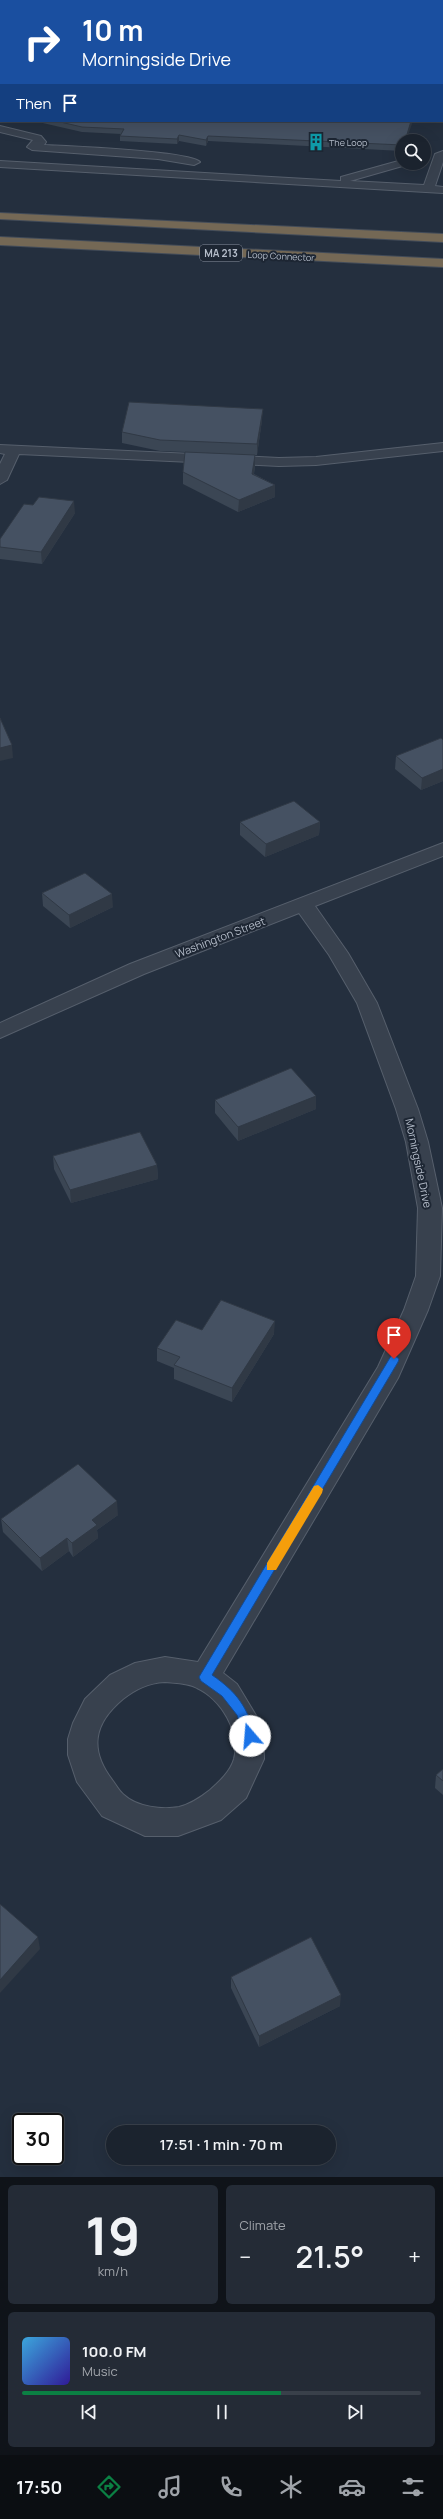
<!DOCTYPE html>
<html lang="en">
<head>
<meta charset="utf-8">
<style>
  :root { --surface:#1b232e; --page:#242b36; --text:#f1f3f6; --muted:#a0a4aa; --line:#39404a; --accent:#0b8043 }
  body { margin:0; font-family:Manrope,sans-serif; background:var(--page); color:var(--text); height:100vh; display:flex; flex-direction:column; font-size:15px; white-space:nowrap }
  * { box-sizing:border-box; margin:0 }
  p { font-size:13px; color:var(--muted) }
  .icon { flex:none; width:22px; height:22px; fill:none; stroke:currentColor; stroke-width:2; stroke-linecap:round; stroke-linejoin:round }
  .map { position:relative; height:2177px; overflow:hidden }
  .details { display:flex; flex-direction:column; gap:8px; padding:8px; background:#0f1319; flex:1 }
  .details>* { flex:none }
  .guide { position:absolute; left:0px; top:0px; width:443px; height:122px; box-shadow:0 4px 16px #0002,0 0 0 1px var(--line); background:#1a4fa0; color:#fff; overflow:hidden }
  .fabs { position:absolute; left:395px; top:134px; display:grid; gap:8px }
  .fabs a { display:grid; place-items:center; width:36px; height:36px; border-radius:50%; background:var(--surface); box-shadow:0 4px 16px #0002,0 0 0 1px var(--line); font-size:20px }
  .speed { position:absolute; left:12px; top:2113px; display:flex; gap:8px; font-size:20px; font-weight:700; text-align:center }
  .speed>* { display:grid; place-content:center; width:52px; height:52px; border-radius:50%; background:var(--surface); box-shadow:0 4px 16px #0002,0 0 0 1px var(--line); line-height:1 }
  .speed .limit { border:2px solid #111; border-radius:6px; background:#fff; color:#111 }
  .pin { position:absolute; display:grid; place-items:center; width:34px; height:34px; color:#fff; margin:-41px -17px; border-radius:50% 50% 50% 0; rotate:-45deg; box-shadow:0 0 4px #0007 }
  .pin .icon { rotate:45deg }
  .me { position:absolute; width:44px; margin:-22px; rotate:342deg; stroke-linejoin:round; filter:drop-shadow(0 0 3px #0008) }
  .turn { display:flex; align-items:center; gap:14px; height:84px; padding:0 16px; font-size:18px }
  .turn .icon { width:52px; height:52px; stroke-width:2.5 }
  .turn b { display:block; font-size:28px; line-height:34px }
  .then { display:flex; align-items:center; height:38px; padding:0 16px; background:#0003; gap:8px; font-size:15px }
  .big { font-size:30px; font-weight:600; line-height:1.1 }
  .details .card { flex:1; display:flex; flex-direction:column; justify-content:center; gap:6px; min-width:0; padding:0 14px; border-radius:6px; background:var(--page) }
  .details .dial { align-items:center; gap:0 }
  .dial b { font-size:52px; line-height:1 }
  .song { display:flex; align-items:center; gap:12px }
  .cover { width:48px; height:48px; border-radius:6px; background:linear-gradient(135deg,hsl(200 70% 55%),hsl(250 70% 35%)) }
  .played { height:4px; border-radius:2px; background:linear-gradient(90deg,var(--accent) 65%,var(--line) 65%) }
  .keys { display:flex; justify-content:space-around; direction:ltr }
  .heat { display:flex; justify-content:space-between; align-items:center; font-size:22px; direction:ltr }
  .details .tiles { flex:1; display:grid; gap:8px; grid-template-columns:1fr 1fr }
  .card:last-child { grid-column:span 2 }
  .trip { position:absolute; left:106px; top:2125px; width:230px; height:40px; border-radius:20px; background:var(--surface); box-shadow:0 4px 16px #0002,0 0 0 1px var(--line); font-weight:600; line-height:40px; text-align:center }
  .dock { display:flex; height:64px; justify-content:space-around; align-items:center; background:#0b0e12; color:var(--muted) }
  .dock .icon { width:28px; height:28px }
  .dock .active { color:var(--accent) }
  .dock b { font-size:18px; color:var(--text) }
  .map>svg:first-child { display:block }
</style>
</head>
<body>
<div class="map">
<svg width="443" height="2177" viewBox="0 0 443 2177">
  <rect width="100%" height="100%" fill="#242f3e"/>
  <g fill="none" stroke-linecap="round" stroke-linejoin="round">
    <!-- minor casing -->
    <g stroke="#565f6c" stroke-width="2">
      <g id="minor">
        <path d="M178 0H188L177 1Z"/>
        <rect x="315" y="0" width="10" height="1"/>
        <path d="M377 0H393L394 1H378Z"/>
        <rect x="442" y="6" width="1" height="6"/>
        <rect x="0" y="42" width="1" height="7"/>
        <rect x="442" y="83" width="1" height="6"/>
        <path d="M0 126 41 136 46 142 44 145C65 146 191 151 200 162L194 165 158 159 32 150 27 147 33 140 0 132Z"/>
        <path d="M443 151V162L435 186 443 187V193L0 167V161L341 181V177L402 160V163H408L406 165 350 181 424 185 435 154Z"/>
        <path d="M443 443V451L316 465 279 466 19 454 7 480 0 484V464L5 454 0 453V445L279 458 316 457Z"/>
        <path d="M443 843V856L315 906 348 953 377 1003 418 1109 428 1142 442 1208 440 1276 428 1310 398 1378 223 1673 237 1684 263 1727 264 1759 246 1798 221 1820 178 1836H145L102 1816 77 1782 68 1755V1739L73 1723 85 1699 110 1675 135 1663 165 1657 198 1662 378 1367 404 1310 416 1276 418 1208 406 1142 396 1109 357 1003 329 955 299 913 144 974 0 1038V1023L130 964ZM165 1682C175 1683 188 1683 197 1688 221 1699 241 1732 234 1759 230 1772 220 1781 210 1790 201 1797 191 1804 179 1807 162 1810 137 1807 124 1795 119 1791 116 1785 113 1781 89 1750 93 1724 123 1699 136 1689 148 1683 165 1682Z"/>
      </g>
    </g>
    <!-- highway casing -->
    <g stroke="#434c59" stroke-width="2">
      <g id="highway">
        <path d="M0 213 443 234V242L0 219Z"/>
        <path d="M0 237 443 259V267L0 245Z"/>
      </g>
    </g>
    <!-- minor -->
    <use href="#minor" fill="#38414e" fill-rule="evenodd"/>
    <!-- highway -->
    <use href="#highway" fill="#746855" fill-rule="evenodd"/>
  </g>
  <!-- wall -->
  <g fill="#3b4654">
    <rect x="202" y="0" width="57" height="1"/>
    <path d="M34 121H413L402 141V151L208 141 206 146 179 141 177 144 120 141V136L121 134 82 132Z"/>
    <path d="M262 420 257 455H255V466L254 474 275 485V497L238 512 183 484V472L185 452 160 451 122 443V432Z"/>
    <path d="M75 513 42 564 0 559V539Z"/>
    <path d="M443 740V781L421 790 395 769 396 756Z"/>
    <path d="M240 822H320L319 835 265 857 240 835Z"/>
    <path d="M42 893 113 907 70 928 43 906Z"/>
    <path d="M215 1100 316 1109 238 1141 215 1113Z"/>
    <path d="M53 1156 157 1165 158 1179 71 1203 54 1169Z"/>
    <path d="M202 1330 274 1334 232 1402 174 1379V1368L157 1361V1348Z"/>
    <path d="M118 1515 97 1530 98 1538 73 1557 69 1551 42 1571 3 1532 1 1519Z"/>
    <path d="M443 1769V1795L435 1788 436 1775Z"/>
    <path d="M231 1977 340 2006 259 2047 231 1988Z"/>
  </g>
  <!-- shaded-wall -->
  <g fill="#303945">
    <path d="M411 121H413L406 141H405Z"/>
    <path d="M179 135V141L177 144V139Z"/>
    <path d="M208 136V141L206 146V140Z"/>
    <path d="M263 409 262 420 257 455V444Z"/>
    <path d="M255 455V466L252 485V474Z"/>
    <path d="M275 485V497L238 512 239 500Z"/>
    <path d="M74 501 75 513 42 564 41 552Z"/>
    <path d="M12 745 13 758 0 761V748Z"/>
    <path d="M443 769V781L421 790 422 778Z"/>
    <path d="M320 822 319 835 265 857 266 844Z"/>
    <path d="M112 894 113 907 70 928 69 915Z"/>
    <path d="M316 1096V1109L238 1141V1127Z"/>
    <path d="M157 1165 158 1179 71 1203 70 1190Z"/>
    <path d="M275 1321 274 1334 232 1402V1388Z"/>
    <path d="M117 1501 118 1515 97 1530 98 1538 73 1557 72 1543 92 1520Z"/>
    <path d="M67 1538 69 1551 42 1571 40 1558Z"/>
    <path d="M38 1937 40 1949 0 1993V1980Z"/>
    <path d="M341 1995 340 2006 259 2047V2036Z"/>
  </g>
  <!-- building -->
  <g fill="#455162" stroke="#303945">
    <rect x="0" y="56" width="1" height="52"/>
    <path d="M56 121H411L405 141H402V145L208 136 206 140 179 135 177 139 120 136 124 129 82 127Z"/>
    <path d="M129 402 263 409 257 444 160 440 122 432Z"/>
    <path d="M185 452 255 455 252 474 275 485 239 500 183 472Z"/>
    <path d="M39 497 74 501 41 552 0 547V539L24 504 33 505Z"/>
    <path d="M0 718 12 745 0 748Z"/>
    <path d="M441 738 443 740V769L422 778 396 756Z"/>
    <path d="M294 801 320 822 266 844 240 822Z"/>
    <path d="M85 873 112 894 69 915 42 893Z"/>
    <path d="M291 1068 316 1096 238 1127 215 1100Z"/>
    <path d="M140 1132 157 1165 70 1190 53 1156Z"/>
    <path d="M221 1300 275 1321 232 1388 174 1365 180 1357 157 1348 176 1320 202 1330Z"/>
    <path d="M78 1464 117 1501 92 1520 97 1525 72 1543 67 1538 40 1558 1 1519Z"/>
    <path d="M443 1769V1781L436 1775Z"/>
    <path d="M0 1904 38 1937 0 1980Z"/>
    <path d="M311 1937 341 1995 259 2036 231 1977Z"/>
  </g>
  <!-- route -->
  <path fill="#1a73e8" stroke="#114b97" d="M394 1355 399 1359 398 1362 212 1675C238 1693 246 1706 256 1736L250 1742 246 1740 237 1715 222 1696 201 1681 199 1677 391 1356Z"/>
  <!-- slow -->
  <path fill="#f59e0b" d="M318 1485 323 1489 322 1493 276 1570H267V1563L314 1486Z"/>
  <!-- icons -->
  <defs>
    <g id="building-bare" transform="scale(1.38)"><path d="M-4-6H4V6H1V3H-1V6H-4ZM-2.5-4.3h1.7v1.8h-1.7ZM.8-4.3h1.7v1.8H.8ZM-2.5-1h1.7V.8h-1.7ZM.8-1h1.7V.8H.8Z" fill="#0f9aa8" stroke="#1d2633" stroke-width="2.5" paint-order="stroke"/></g>
  </defs>
  <g fill-rule="evenodd">
    <use href="#building-bare" x="316" y="142"/>
  </g>
  <g text-anchor="middle" dominant-baseline="central" stroke-width="4" stroke-linejoin="round" paint-order="stroke">
    <!-- far-poi labels -->
    <g font-size="9" fill="#b4bcc9" stroke="#1d2633" text-anchor="start">
      <text x="329" y="142">The Loop</text>
    </g>
    <!-- far-street labels -->
    <g font-size="9" fill="#b4bcc9" stroke="#1d2633">
      <text transform="translate(281 256) rotate(3)">Loop Connector</text>
    </g>
    <!-- shield labels -->
    <rect fill="#1d2633" stroke="#878f9c" stroke-width="1" x="200" y="245" width="42" height="16" rx="3"/>
    <g font-size="10" font-weight="bold" fill="#b4bcc9">
      <text x="221" y="253">MA 213</text>
    </g>
    <!-- street labels -->
    <g font-size="11" fill="#b4bcc9" stroke="#1d2633">
      <text transform="translate(220 937) rotate(-21)">Washington Street</text>
      <text transform="translate(419 1163) rotate(78)">Morningside Drive</text>
    </g>
  </g>
</svg>
<div class="fabs">
<a><svg class="icon" aria-label="search" viewBox="0 0 24 24"><circle cx="10" cy="10" r="6"/><path d="M15 15l6 6"/></svg></a>
</div>
<div class="speed"><div class="limit">30</div></div>
<div class="pin" style="left:394px;top:1359px;background:#d93025"><svg class="icon" aria-label="arrive" viewBox="0 0 24 24"><path d="M6 21V4h12l-3 4 3 4H6"/></svg></div>
<svg class="me" style="left:250px;top:1736px" viewBox="-20 -20 40 40"><circle r="19" fill="#fff"/><path d="M0-13L10 11 0 6-10 11z" fill="#1a73e8"/></svg>
<div class="trip">17:51 · 1 min · 70 m</div>
<div class="guide">
<div class="turn"><svg class="icon" aria-label="right" viewBox="0 0 24 24"><path d="M7 20v-9h11M14 6l5 5-5 5"/></svg><div><b>10 m</b>Morningside Drive</div></div>
<div class="then">Then<svg class="icon" aria-label="arrive" viewBox="0 0 24 24"><path d="M6 21V4h12l-3 4 3 4H6"/></svg></div>
</div>
</div>
<section class="details">
<div class="tiles">
<div class="card dial"><b>19</b><p>km/h</p></div>
<div class="card"><p>Climate</p>
<div class="heat"><a>−</a><b class="big">21.5°</b><a>+</a></div>
</div>
<div class="card">
<div class="song"><i class="cover"></i><div><b>100.0 FM</b><p>Music</p></div></div>
<div class="played"></div>
<div class="keys"><svg class="icon" aria-label="previous" viewBox="0 0 24 24"><path d="M18 5L8 12l10 7zM5 5v14"/></svg><svg class="icon" aria-label="pause" viewBox="0 0 24 24"><path d="M8 5v14M16 5v14"/></svg><svg class="icon" aria-label="next" viewBox="0 0 24 24"><path d="M6 5l10 7-10 7zM19 5v14"/></svg></div>
</div>
</div>
</section>
<nav class="dock">
<b>17:50</b>
<svg class="icon active" aria-label="directions" viewBox="0 0 24 24"><path d="M12 3l9 9-9 9-9-9zM9 14v-3h6M13 9l2 2-2 2"/></svg>
<svg class="icon" aria-label="music" viewBox="0 0 24 24"><path d="M9 18V5l10-2v13"/><circle cx="6" cy="18" r="3"/><circle cx="16" cy="16" r="3"/></svg>
<svg class="icon" aria-label="phone" viewBox="0 0 24 24"><path d="M5 4h4l2 5-3 2q2 4 5 5l2-3 5 2v4C11 20 4 13 5 4z"/></svg>
<svg class="icon" aria-label="climate" viewBox="0 0 24 24"><path d="M12 3v18M4 7l16 10M4 17L20 7"/></svg>
<svg class="icon" aria-label="car" viewBox="0 0 24 24"><path d="M5 17H2v-5l4-1 3-4h7l3 4 3 1v5h-3M9 17h6M6 11h13"/><circle cx="7" cy="17" r="2"/><circle cx="17" cy="17" r="2"/></svg>
<svg class="icon" aria-label="filters" viewBox="0 0 24 24"><path d="M4 7h16M4 17h16"/><circle cx="9" cy="7" r="2"/><circle cx="15" cy="17" r="2"/></svg>
</nav>
</body>
</html>
